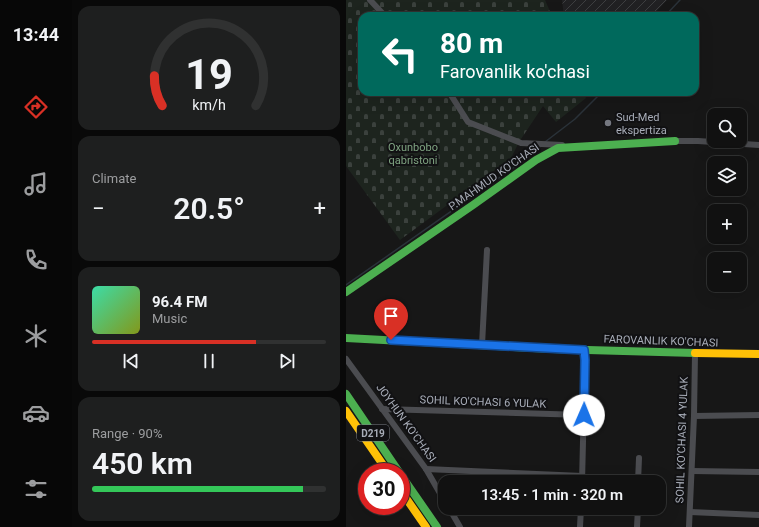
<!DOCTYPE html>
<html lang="en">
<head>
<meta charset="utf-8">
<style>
  :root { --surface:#111; --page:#1e1f1f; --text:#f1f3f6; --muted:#9c9d9f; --line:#303131; --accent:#d93025 }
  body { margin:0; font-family:Roboto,sans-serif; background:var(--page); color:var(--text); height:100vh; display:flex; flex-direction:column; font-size:15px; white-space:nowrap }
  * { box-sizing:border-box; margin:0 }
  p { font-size:13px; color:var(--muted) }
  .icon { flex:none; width:22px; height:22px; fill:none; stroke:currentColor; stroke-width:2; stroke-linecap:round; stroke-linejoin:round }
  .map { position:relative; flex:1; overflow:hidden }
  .panel { display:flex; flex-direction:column; gap:6px; padding:6px; background:#090909; width:274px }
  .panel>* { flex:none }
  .hud { position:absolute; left:12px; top:12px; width:341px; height:84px; border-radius:12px; box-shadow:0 4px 16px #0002,0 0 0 1px var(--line); background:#00695c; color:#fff; overflow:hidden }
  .tools { position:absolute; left:361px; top:108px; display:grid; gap:8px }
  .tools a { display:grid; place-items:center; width:40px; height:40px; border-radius:8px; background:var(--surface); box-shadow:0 4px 16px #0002,0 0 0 1px var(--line); font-size:20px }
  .speed { position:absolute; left:12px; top:463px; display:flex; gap:8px; font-size:20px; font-weight:700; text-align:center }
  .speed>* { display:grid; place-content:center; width:52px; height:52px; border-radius:50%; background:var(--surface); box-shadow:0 4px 16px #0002,0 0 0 1px var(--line); line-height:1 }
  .speed .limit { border:6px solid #d22; background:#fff; color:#111 }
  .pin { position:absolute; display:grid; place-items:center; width:34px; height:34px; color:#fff; margin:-41px -17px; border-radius:50% 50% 50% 0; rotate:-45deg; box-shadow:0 0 4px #0007 }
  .pin .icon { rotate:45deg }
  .me { position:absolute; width:44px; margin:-22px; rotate:1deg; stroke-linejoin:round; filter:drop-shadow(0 0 3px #0008) }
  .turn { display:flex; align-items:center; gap:14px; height:84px; padding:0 16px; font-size:18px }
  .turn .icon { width:52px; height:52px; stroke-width:2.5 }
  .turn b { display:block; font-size:28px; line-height:34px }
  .big { font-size:30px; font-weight:600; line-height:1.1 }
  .panel .widget { flex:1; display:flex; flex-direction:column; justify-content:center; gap:6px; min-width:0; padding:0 14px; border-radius:12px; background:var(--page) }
  .panel .dial { align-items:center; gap:0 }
  .dial svg { height:104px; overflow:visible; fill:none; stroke:var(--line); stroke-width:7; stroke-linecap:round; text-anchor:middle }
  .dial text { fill:var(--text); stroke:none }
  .song { display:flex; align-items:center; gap:12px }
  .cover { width:48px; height:48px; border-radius:6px; background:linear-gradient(135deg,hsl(160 70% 55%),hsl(70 70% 35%)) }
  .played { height:4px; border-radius:2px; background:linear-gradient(90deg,var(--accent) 70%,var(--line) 70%) }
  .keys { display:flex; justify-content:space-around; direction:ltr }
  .heat { display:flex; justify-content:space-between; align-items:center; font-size:22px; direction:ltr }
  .charge { height:6px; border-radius:3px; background:linear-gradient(90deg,#34c759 90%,var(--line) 0) }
  .trip { position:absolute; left:92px; top:475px; width:228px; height:40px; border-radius:12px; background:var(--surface); box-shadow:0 4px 16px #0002,0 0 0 1px var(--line); font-weight:600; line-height:40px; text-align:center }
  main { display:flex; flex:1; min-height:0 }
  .tab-bar { display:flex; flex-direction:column; width:72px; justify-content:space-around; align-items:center; background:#070707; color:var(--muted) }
  .tab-bar .icon { width:28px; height:28px }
  .tab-bar .active { color:var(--accent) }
  .tab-bar b { font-size:18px; color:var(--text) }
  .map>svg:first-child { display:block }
</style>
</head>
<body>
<main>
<nav class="tab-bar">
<b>13:44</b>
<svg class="icon active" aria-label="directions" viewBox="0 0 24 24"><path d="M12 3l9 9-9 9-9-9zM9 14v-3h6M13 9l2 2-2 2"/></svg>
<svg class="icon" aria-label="music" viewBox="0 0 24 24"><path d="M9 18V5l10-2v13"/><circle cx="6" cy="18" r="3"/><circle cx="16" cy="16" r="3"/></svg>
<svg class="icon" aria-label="phone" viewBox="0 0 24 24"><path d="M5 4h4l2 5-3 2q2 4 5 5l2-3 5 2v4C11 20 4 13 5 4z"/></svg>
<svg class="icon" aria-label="climate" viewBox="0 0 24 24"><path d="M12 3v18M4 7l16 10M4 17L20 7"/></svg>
<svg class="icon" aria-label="car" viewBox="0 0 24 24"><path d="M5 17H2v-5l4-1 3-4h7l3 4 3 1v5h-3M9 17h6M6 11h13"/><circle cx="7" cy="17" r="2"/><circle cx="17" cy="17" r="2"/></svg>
<svg class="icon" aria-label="filters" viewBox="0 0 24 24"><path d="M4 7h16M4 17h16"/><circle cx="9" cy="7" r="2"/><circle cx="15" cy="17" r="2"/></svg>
</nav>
<section class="panel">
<div class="widget dial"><svg viewBox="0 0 100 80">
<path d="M14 69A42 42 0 1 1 86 69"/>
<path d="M14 69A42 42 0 0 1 8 46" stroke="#d93025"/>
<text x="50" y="56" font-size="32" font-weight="700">19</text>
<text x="50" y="72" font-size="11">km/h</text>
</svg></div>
<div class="widget"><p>Climate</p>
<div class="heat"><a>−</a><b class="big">20.5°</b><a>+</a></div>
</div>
<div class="widget">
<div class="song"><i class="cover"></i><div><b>96.4 FM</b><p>Music</p></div></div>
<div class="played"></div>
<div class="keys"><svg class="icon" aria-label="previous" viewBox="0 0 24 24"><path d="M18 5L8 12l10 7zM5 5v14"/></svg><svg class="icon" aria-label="pause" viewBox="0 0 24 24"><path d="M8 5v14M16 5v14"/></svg><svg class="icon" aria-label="next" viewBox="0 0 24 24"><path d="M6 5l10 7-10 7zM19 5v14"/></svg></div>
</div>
<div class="widget"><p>Range · 90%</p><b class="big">450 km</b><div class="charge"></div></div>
</section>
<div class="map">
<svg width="413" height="527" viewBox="0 0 413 527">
  <defs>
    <pattern id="industrial-furrows" width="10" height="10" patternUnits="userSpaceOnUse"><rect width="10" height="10" fill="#212123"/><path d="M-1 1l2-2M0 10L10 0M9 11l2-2" fill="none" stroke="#3e3f41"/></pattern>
    <pattern id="cemetery-stones" width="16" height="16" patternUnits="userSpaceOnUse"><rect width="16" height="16" fill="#1d241e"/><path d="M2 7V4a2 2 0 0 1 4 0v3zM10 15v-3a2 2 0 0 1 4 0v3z" fill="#3b413d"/></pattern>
  </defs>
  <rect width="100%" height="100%" fill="#171717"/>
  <!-- industrial -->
  <path fill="url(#industrial-furrows)" d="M216 0H321L306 16H218Z"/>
  <!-- cemetery -->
  <path fill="url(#cemetery-stones)" d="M0 0H199L206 16H16V92H237L240 98 210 122 197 106 173 142 165 158 54 240 0 166Z"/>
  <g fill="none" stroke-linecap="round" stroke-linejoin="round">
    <!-- stream -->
    <g stroke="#2a3239" stroke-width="1.5">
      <path d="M319 16 334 0"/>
      <path d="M199 142 229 119 256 92"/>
      <path d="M0 285 174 163 195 146"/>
    </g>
    <!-- street -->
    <g stroke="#4b4c50" stroke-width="6">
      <path d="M24 0 39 16"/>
      <path d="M103 92 122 122 175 143 216 145"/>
      <path d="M325 141H352L413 145"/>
      <path d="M136 345 141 250"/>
      <path d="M0 359 80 469 99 502"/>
      <path d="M36 409 238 415"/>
      <path d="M348 416 413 415"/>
      <path d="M80 469 236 476"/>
      <path d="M346 471 413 472"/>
      <path d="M236 482 239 360 238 350"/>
      <path d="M292 482 293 458"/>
      <path d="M103 508 114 527"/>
      <path d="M344 512 413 515"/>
      <path d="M234 527 235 508"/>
      <path d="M291 527 292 508"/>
      <path d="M343 527 348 416 349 354"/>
    </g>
    <!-- fast -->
    <g stroke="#4caf50" stroke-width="8">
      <path d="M0 292 127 205 190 160 212 148 329 141"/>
      <path d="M0 338 206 349 349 353"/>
      <path d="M0 394 53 472"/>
      <path d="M55 475 91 527"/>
    </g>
    <!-- slow -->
    <g stroke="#ffc107" stroke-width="8">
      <path d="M349 353 413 354"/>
      <path d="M0 411 42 472"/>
      <path d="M55 491 80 527"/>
    </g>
  </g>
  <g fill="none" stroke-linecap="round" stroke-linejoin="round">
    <!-- route casing -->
    <g stroke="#114b97" stroke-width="10">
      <path id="route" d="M45 340 238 350 239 360 238 415"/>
    </g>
    <!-- route -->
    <use href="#route" stroke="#1a73e8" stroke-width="7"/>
  </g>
  <!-- markers -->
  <circle fill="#757880" stroke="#111113" stroke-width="1.5" cx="262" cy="123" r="4"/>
  <g text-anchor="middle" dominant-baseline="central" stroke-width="4" stroke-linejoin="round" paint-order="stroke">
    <!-- shield labels -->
    <rect fill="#111113" stroke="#7b7e86" stroke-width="1" x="11" y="425" width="32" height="16" rx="3"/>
    <g font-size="10" font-weight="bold" fill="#a8adb8">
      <text x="27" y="433">D219</text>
    </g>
    <!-- poi labels -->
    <g font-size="11" fill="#a8adb8" stroke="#111113" text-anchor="start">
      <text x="270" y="117">Sud-Med<tspan x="270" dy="13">ekspertiza</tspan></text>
    </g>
    <!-- park labels -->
    <g font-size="11" fill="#7fa381" stroke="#111113">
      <text x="67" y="147">Oxunbobo<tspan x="67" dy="13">qabristoni</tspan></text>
    </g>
    <!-- street labels -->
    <g font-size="11" fill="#a8adb8" stroke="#111113">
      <text transform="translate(148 177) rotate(-35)">P.MAHMUD KO'CHASI</text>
      <text transform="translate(315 341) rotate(2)">FAROVANLIK KO'CHASI</text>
      <text transform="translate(137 402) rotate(2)">SOHIL KO'CHASI 6 YULAK</text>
      <text transform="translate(60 423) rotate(54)">JOYHUN KO'CHASI</text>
      <text transform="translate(336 440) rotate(-88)">SOHIL KO'CHASI 4 YULAK</text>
    </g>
  </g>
</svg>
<div class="tools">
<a><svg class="icon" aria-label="search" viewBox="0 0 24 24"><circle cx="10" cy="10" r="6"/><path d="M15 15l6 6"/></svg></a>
<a><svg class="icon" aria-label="layers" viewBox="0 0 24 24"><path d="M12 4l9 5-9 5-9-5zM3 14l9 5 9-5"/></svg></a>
<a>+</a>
<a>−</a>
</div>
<div class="speed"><div class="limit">30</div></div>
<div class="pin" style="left:45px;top:340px;background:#d93025"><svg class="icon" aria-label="arrive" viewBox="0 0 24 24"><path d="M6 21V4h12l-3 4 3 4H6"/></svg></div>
<svg class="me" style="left:238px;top:415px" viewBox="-20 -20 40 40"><circle r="19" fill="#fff"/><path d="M0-13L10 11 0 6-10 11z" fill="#1a73e8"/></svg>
<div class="trip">13:45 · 1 min · 320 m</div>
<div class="hud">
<div class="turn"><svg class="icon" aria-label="left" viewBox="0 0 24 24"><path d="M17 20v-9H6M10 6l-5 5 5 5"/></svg><div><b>80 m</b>Farovanlik ko'chasi</div></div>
</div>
</div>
</main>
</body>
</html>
